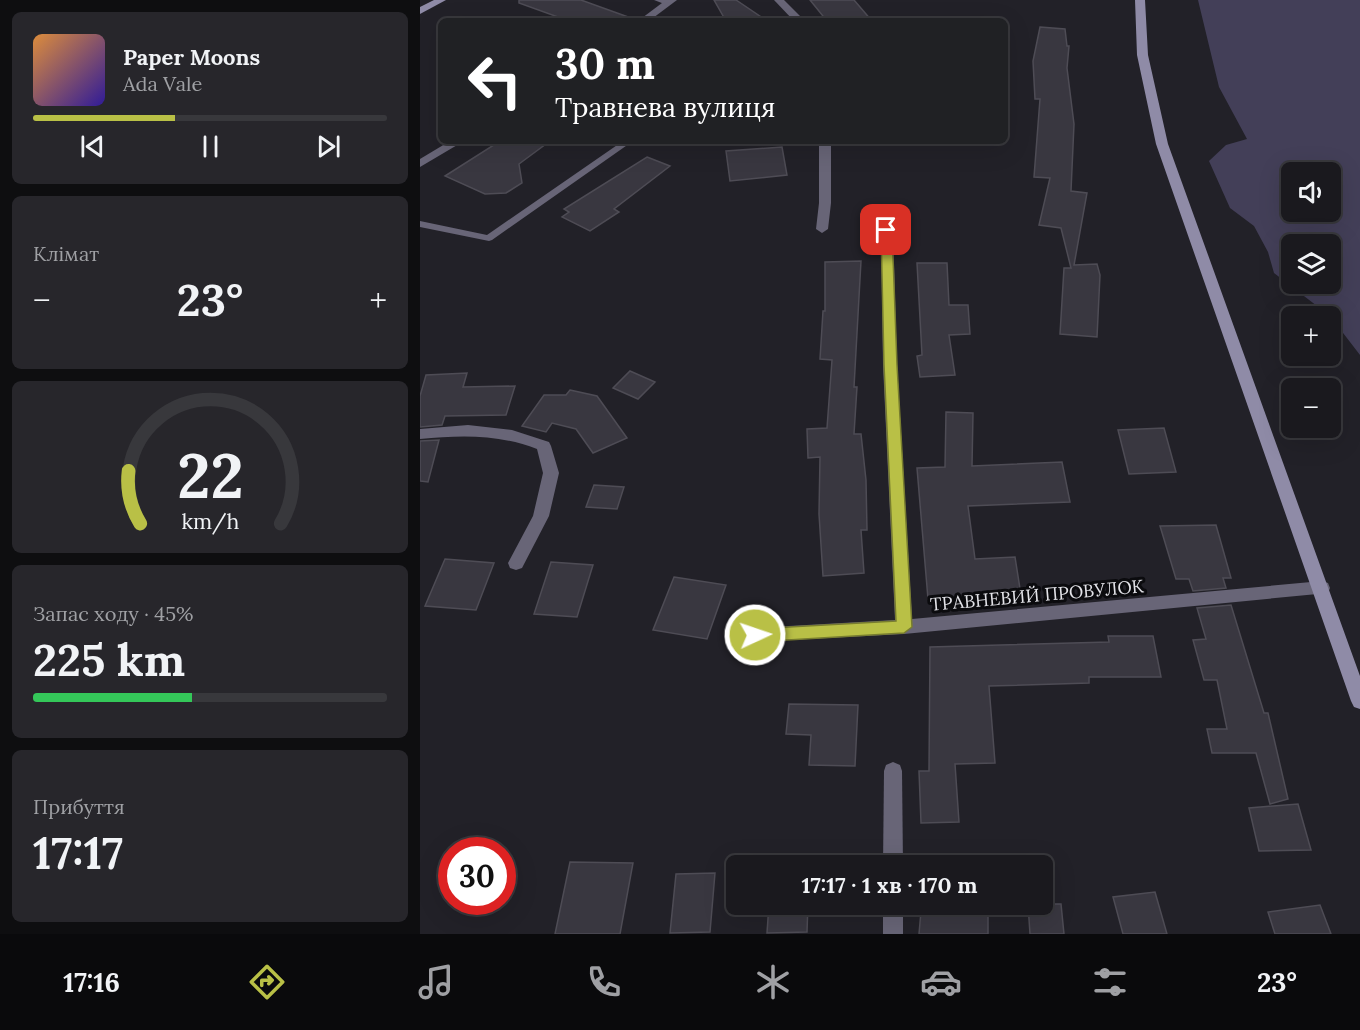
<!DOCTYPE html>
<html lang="uk">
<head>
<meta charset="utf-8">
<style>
  :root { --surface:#1a191e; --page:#27262b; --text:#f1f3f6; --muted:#9fa0a4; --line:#38383c; --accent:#b9c046 }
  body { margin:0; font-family:Lora,serif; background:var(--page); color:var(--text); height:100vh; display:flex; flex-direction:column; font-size:22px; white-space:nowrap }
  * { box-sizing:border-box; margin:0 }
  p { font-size:20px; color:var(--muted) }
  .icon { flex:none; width:33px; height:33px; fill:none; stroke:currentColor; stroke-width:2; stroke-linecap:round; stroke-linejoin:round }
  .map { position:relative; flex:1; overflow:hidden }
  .side { display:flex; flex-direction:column; gap:12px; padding:12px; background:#0e0e10; width:420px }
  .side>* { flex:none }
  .guide { position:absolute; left:18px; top:18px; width:570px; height:126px; border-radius:9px; box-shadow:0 6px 24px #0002,0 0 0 2px var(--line); background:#202124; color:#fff; overflow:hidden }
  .fabs { position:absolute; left:861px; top:162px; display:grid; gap:12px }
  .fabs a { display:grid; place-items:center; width:60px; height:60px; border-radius:9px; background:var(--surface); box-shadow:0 6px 24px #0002,0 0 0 2px var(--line); font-size:30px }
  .speed { position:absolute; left:18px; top:837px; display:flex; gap:12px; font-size:30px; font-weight:700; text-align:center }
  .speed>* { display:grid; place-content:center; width:78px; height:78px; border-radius:50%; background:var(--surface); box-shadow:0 6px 24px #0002,0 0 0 2px var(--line); line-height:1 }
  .speed .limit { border:9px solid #d22; background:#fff; color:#111 }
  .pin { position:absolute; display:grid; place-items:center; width:51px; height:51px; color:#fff; margin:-26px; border-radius:12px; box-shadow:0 3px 9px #0006 }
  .me { position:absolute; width:66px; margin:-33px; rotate:87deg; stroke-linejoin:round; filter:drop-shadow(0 0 4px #0008) }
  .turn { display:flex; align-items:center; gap:21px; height:126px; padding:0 18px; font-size:27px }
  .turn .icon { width:78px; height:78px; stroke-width:2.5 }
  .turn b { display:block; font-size:42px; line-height:51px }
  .big { font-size:45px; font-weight:700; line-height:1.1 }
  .side .widget { flex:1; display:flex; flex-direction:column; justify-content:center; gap:9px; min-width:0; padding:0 21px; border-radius:9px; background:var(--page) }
  .side .dial { align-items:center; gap:0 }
  .dial svg { height:156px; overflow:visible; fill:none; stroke:var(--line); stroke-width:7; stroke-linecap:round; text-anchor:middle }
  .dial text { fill:var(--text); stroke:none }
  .song { display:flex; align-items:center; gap:18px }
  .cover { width:72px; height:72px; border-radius:9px; background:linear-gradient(135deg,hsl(30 70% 55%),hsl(250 70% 35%)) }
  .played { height:6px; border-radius:3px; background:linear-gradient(90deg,var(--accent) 40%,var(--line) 40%) }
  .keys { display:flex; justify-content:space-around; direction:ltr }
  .heat { display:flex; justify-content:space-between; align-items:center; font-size:33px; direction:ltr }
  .charge { height:9px; border-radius:4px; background:linear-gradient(90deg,#34c759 45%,var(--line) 0) }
  .trip { position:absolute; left:306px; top:855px; width:327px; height:60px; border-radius:9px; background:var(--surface); box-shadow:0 6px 24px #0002,0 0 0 2px var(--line); font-weight:700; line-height:60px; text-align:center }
  .tab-bar { display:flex; height:96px; justify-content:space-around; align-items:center; background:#0a0a0c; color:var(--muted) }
  .tab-bar .icon { width:42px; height:42px }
  .tab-bar .selected { color:var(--accent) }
  .tab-bar b { font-size:27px; color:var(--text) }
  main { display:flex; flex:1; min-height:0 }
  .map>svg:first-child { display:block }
</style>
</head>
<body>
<main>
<section class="side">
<div class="widget">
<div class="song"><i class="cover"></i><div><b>Paper Moons</b><p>Ada Vale</p></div></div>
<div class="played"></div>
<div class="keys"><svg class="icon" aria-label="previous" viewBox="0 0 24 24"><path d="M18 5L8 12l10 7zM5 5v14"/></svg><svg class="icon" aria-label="pause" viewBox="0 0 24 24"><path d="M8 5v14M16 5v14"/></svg><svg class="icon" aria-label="next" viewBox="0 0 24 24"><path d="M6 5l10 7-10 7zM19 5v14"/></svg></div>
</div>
<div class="widget"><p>Клімат</p>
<div class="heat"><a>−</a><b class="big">23°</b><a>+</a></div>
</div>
<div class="widget dial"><svg viewBox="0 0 100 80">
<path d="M14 69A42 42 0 1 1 86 69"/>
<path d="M14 69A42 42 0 0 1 8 42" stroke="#b9c046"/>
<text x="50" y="56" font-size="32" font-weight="700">22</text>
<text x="50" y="72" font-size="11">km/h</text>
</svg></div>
<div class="widget"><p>Запас ходу · 45%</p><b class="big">225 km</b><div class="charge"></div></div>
<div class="widget"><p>Прибуття</p><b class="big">17:17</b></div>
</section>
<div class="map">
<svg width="940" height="934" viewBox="0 0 940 934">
  <rect width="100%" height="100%" fill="#222128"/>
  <!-- green -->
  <path fill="#433f58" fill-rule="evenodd" d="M778 0H940V355L910 316 854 273 848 252 834 226 810 208 789 161 806 145 827 139 799 87ZM872 172H910V212H872ZM872 244H910V284H872Z"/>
  <!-- building -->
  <g fill="#393740" stroke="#4e4c55" stroke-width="1.5">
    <path d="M99 0H161L211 18 210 21H149L99 3Z"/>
    <path d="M294 0H316L347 21H306Z"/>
    <path d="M390 0H434L452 21H407Z"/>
    <path d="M620 27 645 29 647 46H649L647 68 654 124 651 191 667 193 654 265 677 264 680 275 677 337 640 334 644 268H651L641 228 619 225 630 178 614 177 620 99H615L613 61Z"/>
    <path d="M80 141H130L99 164 102 183 86 193 65 194 25 176Z"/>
    <path d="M362 147 367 175 310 181 306 151Z"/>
    <path d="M227 157 250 166 194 209 199 212 170 231 142 217 149 212 144 209Z"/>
    <path d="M441 261 434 387H437L434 434H441L446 480 447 530H441L444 573 403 576 399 514 400 457 388 458 387 429 407 428 412 360 400 359 403 311H405V262Z"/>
    <path d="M497 263H527L529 305H548L550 334 529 335 535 375 500 377 497 356 502 355Z"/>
    <path d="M210 371 235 382 218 399 193 388Z"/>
    <path d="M47 373 43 387 95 386 86 415 25 416 22 425 0 427V396L6 375Z"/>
    <path d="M150 390 177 396 207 438 173 453 156 429 132 423 126 432 102 426 124 395H146Z"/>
    <path d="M526 412 553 413 552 466 642 462 650 502 548 506 555 559 595 557 601 595 508 599 497 468 525 467Z"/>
    <path d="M744 428 756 472 709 474 698 430Z"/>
    <path d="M19 440 8 482 0 481V441Z"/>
    <path d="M174 485 204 487 197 509 166 507Z"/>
    <path d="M796 525 811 578H803L806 588 773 591 769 579H756L740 526Z"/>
    <path d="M25 559 74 563 56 610 5 606Z"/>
    <path d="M131 562 173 565 157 617 114 614Z"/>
    <path d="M254 577 306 585 287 639 233 630Z"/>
    <path d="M811 605 844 713H848L868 799 850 804 836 753H792L787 729H807L797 680H784L773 640 786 639 777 608Z"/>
    <path d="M688 636H733L741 677H669V683L569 686 575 763 535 764 539 822 501 823 499 771H509L510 647 689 642Z"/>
    <path d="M369 704 438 705 435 766 389 765 391 735 366 734Z"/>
    <path d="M878 804 891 850 839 851 829 808Z"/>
    <path d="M150 862 213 863 200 934H135Z"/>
    <path d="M295 873 290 932 250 933 256 874Z"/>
    <path d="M735 892 747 934H703L693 897Z"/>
    <path d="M349 904H388L387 932 347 933Z"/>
    <path d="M527 904H568V934H499L501 911 526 914Z"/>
    <path d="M608 904H641L644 934H610Z"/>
    <path d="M900 905 911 934H855L848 912Z"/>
  </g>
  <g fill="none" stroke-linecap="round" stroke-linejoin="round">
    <!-- lane -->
    <g fill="#686577" fill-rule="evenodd">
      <path d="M234 0H246L251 3 247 5Z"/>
      <path d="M203 141H213L72 240 69 241 0 227V221L67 235Z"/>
    </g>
    <!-- street -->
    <g fill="#686577" fill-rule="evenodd">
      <path d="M246 0H257L229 21H218Z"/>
      <path d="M354 0H364L385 21H374Z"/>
      <path d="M30 141H44L0 167V159Z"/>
      <path d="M399 141H411V203L408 229 402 233 396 229 399 203Z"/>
      <path d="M467 226 473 230 477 365 492 619 902 581 908 583 910 588 908 593 484 634 335 642 329 640 327 635 329 630 335 628 475 620 463 365 461 230Z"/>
      <path d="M48 425 92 430 129 442 131 446 139 473 129 516 102 568 96 570 90 568 88 563 113 516 123 473 117 449C78 434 41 435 0 439V429Z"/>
      <path d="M473 762 480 765 482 771 483 866H463L464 771 466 765Z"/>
      <rect x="463" y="904" width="20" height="30"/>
    </g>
    <!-- secondary -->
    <g fill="#8f8ba7" fill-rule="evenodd">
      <path d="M14 0H26L0 14V7Z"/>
      <path d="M715 0H725L728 55 748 144 940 676V709L934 707 931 701 736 144 717 55Z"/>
    </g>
  </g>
  <!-- route -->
  <path fill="#b9c046" stroke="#787d2e" stroke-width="1.5" d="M466 227 472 230 477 365 492 627 484 633 335 642 327 635 335 629 476 621 464 365 461 230Z"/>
  <g text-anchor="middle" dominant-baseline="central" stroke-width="6" stroke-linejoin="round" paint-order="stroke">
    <!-- street labels -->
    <g font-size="18" fill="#e3e3e8" stroke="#0b0b0e">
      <text transform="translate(617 595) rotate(-5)">ТРАВНЕВИЙ ПРОВУЛОК</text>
    </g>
  </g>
</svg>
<div class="fabs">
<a><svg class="icon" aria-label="sound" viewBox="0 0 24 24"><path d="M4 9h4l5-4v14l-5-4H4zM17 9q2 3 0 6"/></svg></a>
<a><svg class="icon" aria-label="layers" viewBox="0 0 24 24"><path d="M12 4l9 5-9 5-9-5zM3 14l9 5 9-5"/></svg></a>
<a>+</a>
<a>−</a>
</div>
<div class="speed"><div class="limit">30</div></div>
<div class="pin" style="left:466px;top:230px;background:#d93025"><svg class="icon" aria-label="arrive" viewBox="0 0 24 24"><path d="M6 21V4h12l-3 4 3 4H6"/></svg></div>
<svg class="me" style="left:335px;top:635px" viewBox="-20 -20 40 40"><circle r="17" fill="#b9c046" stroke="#fff" stroke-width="3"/><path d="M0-11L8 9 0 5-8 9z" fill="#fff"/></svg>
<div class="trip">17:17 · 1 хв · 170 m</div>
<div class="guide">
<div class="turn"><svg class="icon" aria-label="left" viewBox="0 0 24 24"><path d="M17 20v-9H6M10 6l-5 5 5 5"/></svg><div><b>30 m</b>Травнева вулиця</div></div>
</div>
</div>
</main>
<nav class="tab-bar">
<b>17:16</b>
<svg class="icon selected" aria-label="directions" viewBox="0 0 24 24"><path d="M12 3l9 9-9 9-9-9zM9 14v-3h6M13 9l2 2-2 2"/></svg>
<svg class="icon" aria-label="music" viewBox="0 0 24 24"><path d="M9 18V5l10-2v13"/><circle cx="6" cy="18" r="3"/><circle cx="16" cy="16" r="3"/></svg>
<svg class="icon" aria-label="phone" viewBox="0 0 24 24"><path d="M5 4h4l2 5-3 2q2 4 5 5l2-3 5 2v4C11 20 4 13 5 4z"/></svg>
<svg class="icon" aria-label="climate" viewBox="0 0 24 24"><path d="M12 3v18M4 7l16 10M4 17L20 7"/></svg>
<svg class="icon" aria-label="car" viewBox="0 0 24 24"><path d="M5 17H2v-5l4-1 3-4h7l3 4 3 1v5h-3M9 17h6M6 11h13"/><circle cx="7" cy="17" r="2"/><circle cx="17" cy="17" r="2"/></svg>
<svg class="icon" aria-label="filters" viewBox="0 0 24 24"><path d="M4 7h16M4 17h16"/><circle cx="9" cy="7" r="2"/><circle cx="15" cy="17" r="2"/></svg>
<b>23°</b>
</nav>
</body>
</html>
